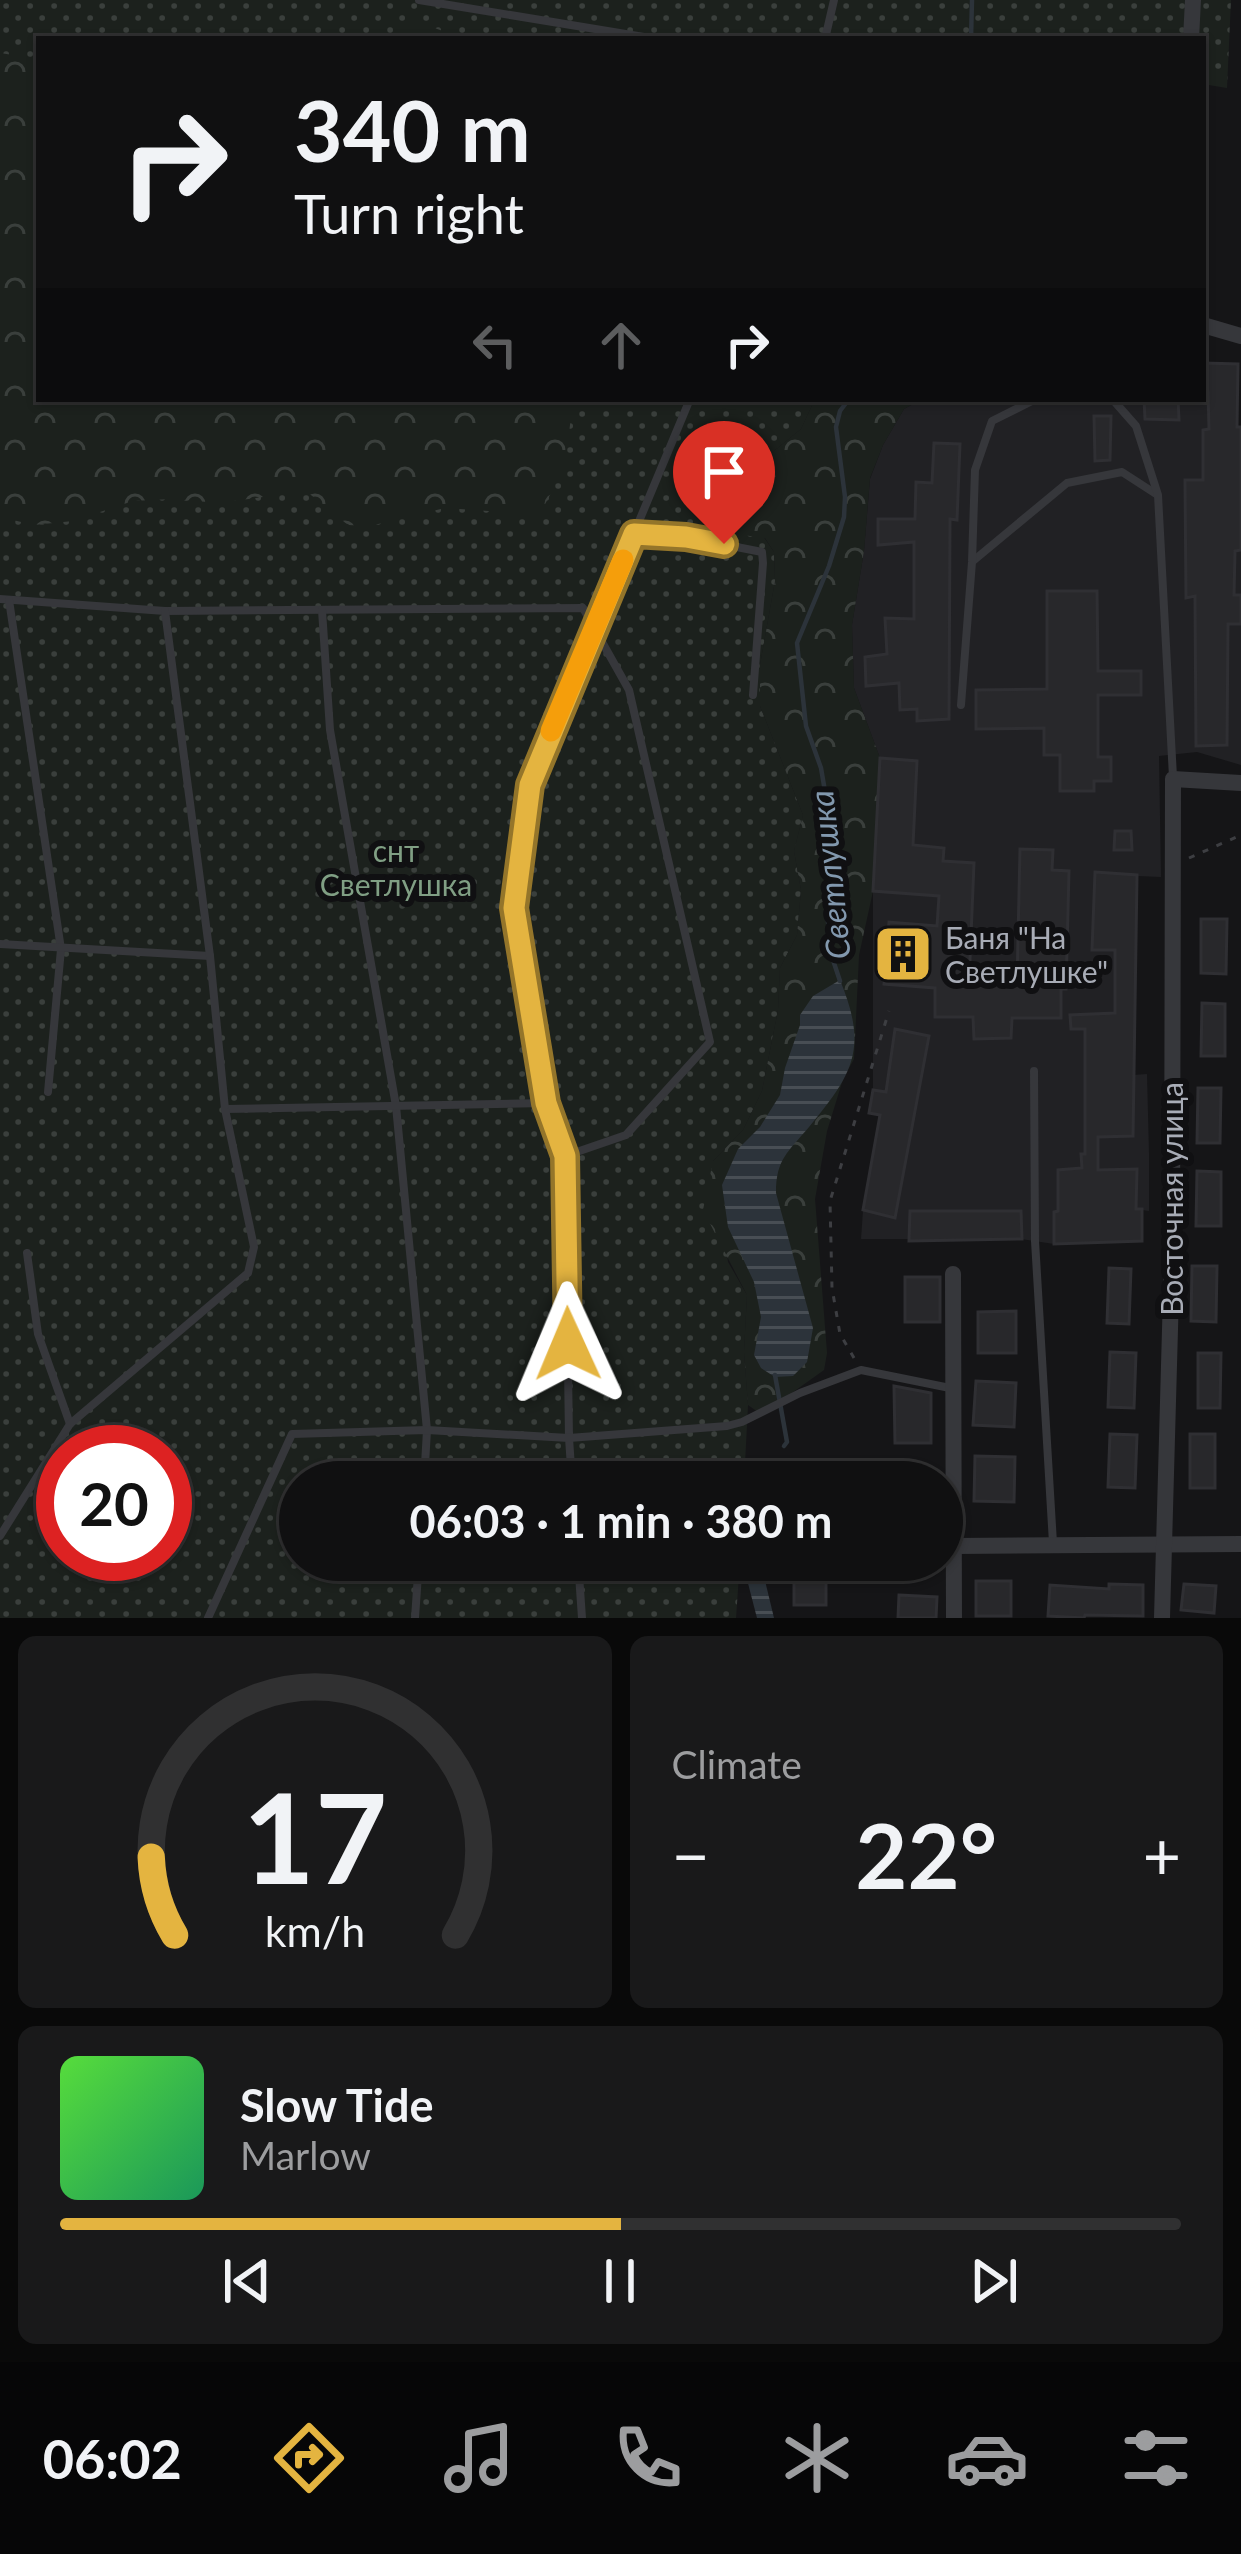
<!DOCTYPE html>
<html lang="en">
<head>
<meta charset="utf-8">
<style>
  :root { --surface:#101011; --page:#19191a; --text:#f1f3f6; --muted:#9c9d9f; --line:#303031; --accent:#e4b440 }
  body { margin:0; font-family:Lato,sans-serif; background:var(--page); color:var(--text); height:100vh; display:flex; flex-direction:column; font-size:45px; white-space:nowrap }
  * { box-sizing:border-box; margin:0 }
  p { font-size:39px; color:var(--muted) }
  .icon { flex:none; width:66px; height:66px; fill:none; stroke:currentColor; stroke-width:2; stroke-linecap:round; stroke-linejoin:round }
  .map { position:relative; height:1618px; overflow:hidden }
  .panel { display:flex; flex-direction:column; gap:18px; padding:18px; background:#090909; flex:1 }
  .panel>* { flex:none }
  .banner { position:absolute; left:36px; top:36px; width:1170px; height:366px; border-radius:0px; box-shadow:0 3px 9px #0004,0 0 0 3px var(--line); background:#101011; color:var(--text); overflow:hidden }
  .speed { position:absolute; left:36px; top:1425px; display:flex; gap:24px; font-size:60px; font-weight:700; text-align:center }
  .speed>* { display:grid; place-content:center; width:156px; height:156px; border-radius:50%; background:var(--surface); box-shadow:0 3px 9px #0004,0 0 0 3px var(--line); line-height:1 }
  .speed .limit { border:18px solid #d22; background:#fff; color:#111 }
  .pin { position:absolute; display:grid; place-items:center; width:102px; height:102px; color:#fff; margin:-123px -51px; border-radius:50% 50% 50% 0; rotate:-45deg; box-shadow:0 0 12px #0007 }
  .pin .icon { rotate:45deg }
  .me { position:absolute; width:132px; margin:-66px; rotate:359deg; stroke-linejoin:round; filter:drop-shadow(0 0 9px #0008) }
  .turn { display:flex; align-items:center; gap:42px; height:252px; padding:0 60px; font-size:54px }
  .turn .icon { width:156px; height:156px; stroke-width:2.5 }
  .turn b { display:block; font-size:84px; line-height:102px }
  .lanes { display:flex; align-items:center; height:114px; padding:0 60px; background:#0003; justify-content:center; gap:60px; direction:ltr }
  .lanes .off { opacity:.35 }
  .big { font-size:90px; font-weight:700; line-height:1.1 }
  .panel .card { flex:1; display:flex; flex-direction:column; justify-content:center; gap:18px; min-width:0; padding:0 42px; border-radius:18px; background:var(--page) }
  .panel .dial { align-items:center; gap:0 }
  .dial svg { height:312px; overflow:visible; fill:none; stroke:var(--line); stroke-width:7; stroke-linecap:round; text-anchor:middle }
  .dial text { fill:var(--text); stroke:none }
  .song { display:flex; align-items:center; gap:36px }
  .cover { width:144px; height:144px; border-radius:18px; background:linear-gradient(135deg,hsl(110 70% 55%),hsl(150 70% 35%)) }
  .played { height:12px; border-radius:6px; background:linear-gradient(90deg,var(--accent) 50%,var(--line) 50%) }
  .keys { display:flex; justify-content:space-around; direction:ltr }
  .heat { display:flex; justify-content:space-between; align-items:center; font-size:66px; direction:ltr }
  .panel .tiles { flex:1; display:grid; gap:18px; grid-template-columns:1fr 1fr }
  .card:last-child { grid-column:span 2 }
  .trip { position:absolute; left:279px; top:1461px; width:684px; height:120px; border-radius:60px; background:var(--surface); box-shadow:0 3px 9px #0004,0 0 0 3px var(--line); font-weight:700; line-height:120px; text-align:center }
  .tab-bar { display:flex; height:192px; justify-content:space-around; align-items:center; background:#060607; color:var(--muted) }
  .tab-bar .icon { width:84px; height:84px }
  .tab-bar .current { color:var(--accent) }
  .tab-bar b { font-size:54px; color:var(--text) }
  .map>svg:first-child { display:block }
</style>
</head>
<body>
<div class="map">
<svg width="1241" height="1618" viewBox="0 0 1241 1618">
  <defs>
    <pattern id="grass-dots" width="8" height="8" patternUnits="userSpaceOnUse" patternTransform="scale(3)"><rect width="8" height="8" fill="#1c211d"/><path d="M2 2h.1M6 6h.1" fill="none" stroke="#3a3f3c" stroke-width="1.8" stroke-linecap="round"/></pattern>
    <pattern id="forest-crowns" width="20" height="18" patternUnits="userSpaceOnUse" patternTransform="scale(3)"><rect width="20" height="18" fill="#1c211d"/><path d="M2 6a3 3 0 1 1 6 0M12 15a3 3 0 1 1 6 0" fill="none" stroke="#3a3f3c"/></pattern>
    <pattern id="water-rules" width="6" height="5" patternUnits="userSpaceOnUse" patternTransform="scale(3)"><rect width="6" height="5" fill="#2c333a"/><path d="M0 2.5h6" fill="none" stroke="#484e54"/></pattern>
  </defs>
  <rect width="100%" height="100%" fill="#151517"/>
  <!-- built -->
  <path fill="#212124" d="M1203 363 1238 364 1237 426 1241 427V765L1197 752 1159 756 1161 877 1137 876 1133 1075 1147 1074 1149 1153V1211L1142 1210V1241L1054 1244 1021 1239H861L863 1210 879 1116 869 1113 873 1090V891L880 758 854 688 852 625 864 551 870 479 883 445 904 409 922 399H1203Z"/>
  <!-- grass -->
  <path fill="url(#grass-dots)" fill-rule="evenodd" d="M0 0H1231L1227 88 1203 84V39H39V399H815L801 429 764 459 723 478 774 552 775 581 760 665V706L803 815 794 851 801 890 797 935 780 968 778 1010 762 1091 743 1130 713 1161 728 1262 747 1295 744 1352 748 1405 744 1482H300V1560H740L736 1618H0ZM63 1452H165V1554H63Z"/>
  <!-- forest -->
  <g fill="url(#forest-crowns)">
    <path d="M424 24 464 39H401L408 28Z"/>
    <path d="M0 53 39 59V399H572C571 439 560 489 534 520L503 512 445 508 370 526 348 525 306 491 219 503 172 499 133 501 73 521 34 525 0 517Z"/>
    <path d="M815 399H922L904 409 883 445 870 478 864 551 852 625 854 688 880 758 873 891 859 955 854 1059 843 1079 827 1131 815 1199 827 1353 824 1370 779 1402 758 1412 748 1405 744 1352 747 1295 703 1210 713 1161 743 1130 762 1091 778 1010 780 968 797 935 801 890 794 851 803 815 760 706V665L775 581 774 552 765 538 726 533 716 511 723 478 764 459 801 429Z"/>
  </g>
  <!-- water -->
  <g fill="url(#water-rules)">
    <path d="M840 980C868 1048 854 1073 809 1127 788 1152 776 1159 776 1193L813 1328 807 1362 793 1376 775 1377 761 1368 754 1355 761 1317 754 1282 728 1227 722 1185 738 1149 760 1127 780 1095 785 1068 800 1025V1015L813 996Z"/>
    <path d="M742 1560H760L774 1618H757Z"/>
  </g>
  <g fill="none" stroke-linecap="round" stroke-linejoin="round">
    <!-- stream -->
    <g stroke="#2c333a" stroke-width="4.5">
      <path d="M971 39 972 0"/>
      <path d="M840 981 832 957 826 904 830 853 828 809 821 768 806 726 797 643 829 566 844 517 845 497 836 427 840 411 849 399"/>
      <path d="M775 1375 787 1442 784 1446"/>
    </g>
  </g>
  <!-- building -->
  <g fill="#28282b" stroke="#2f2f33" stroke-width="3">
    <path d="M1203 363 1238 364 1237 427H1241V550L1235 551 1234 595H1241V624H1228L1227 745 1196 746 1195 596 1186 598 1185 480H1203V430L1209 429 1208 392H1203Z"/>
    <path d="M1144 399H1178L1179 420 1145 419Z"/>
    <path d="M1094 416H1111L1110 460 1095 461Z"/>
    <path d="M934 443 960 444 957 520 950 519 949 719 917 721V709L900 710 899 683 866 686 865 657 887 654 885 618 914 619V542L878 545V519H915L916 482 932 483Z"/>
    <path d="M1047 591H1097L1098 671H1141V695H1098V757H1111V781H1094V791H1060V755H1044V728L976 729V690L1047 689Z"/>
    <path d="M880 758 917 761 913 845 944 848 943 861 974 863 969 984 1017 983 1020 849 1053 850 1052 870 1069 871 1066 989H1061V1018H1012L1011 1038 974 1039 973 1017H935V988L884 984 889 922 937 926 939 896 873 891Z"/>
    <path d="M1115 831H1131L1132 850H1114Z"/>
    <path d="M1095 872 1137 875 1133 1136 1098 1137V1170L1137 1169 1136 1209H1142V1241L1054 1244V1212L1058 1211V1170L1082 1168 1081 1154H1085V1029H1071L1070 1015 1115 1013V950H1092Z"/>
    <path d="M1201 919H1227L1226 974 1201 973Z"/>
    <path d="M1202 1003 1225 1004V1056H1201Z"/>
    <path d="M895 1029 929 1036 895 1218 863 1210 880 1115 869 1113 873 1090 886 1092Z"/>
    <path d="M1198 1088H1221L1220 1143H1197Z"/>
    <path d="M1197 1171 1221 1172V1226H1196Z"/>
    <path d="M910 1211H1021L1022 1239 909 1241Z"/>
    <path d="M1192 1266H1217L1216 1322 1191 1321Z"/>
    <path d="M1109 1268 1131 1269 1129 1324 1107 1323Z"/>
    <rect x="905" y="1277" width="35" height="45"/>
    <path d="M1016 1311V1353H978V1312Z"/>
    <path d="M1110 1352 1136 1353 1134 1408 1108 1407Z"/>
    <path d="M1198 1353H1221L1220 1408H1198Z"/>
    <path d="M976 1381 1016 1383 1014 1427 973 1425Z"/>
    <path d="M894 1386 931 1393V1443H895Z"/>
    <path d="M1110 1434 1137 1435 1135 1488 1108 1487Z"/>
    <rect x="1190" y="1434" width="25" height="54"/>
    <path d="M975 1456 1015 1457 1014 1502 974 1501Z"/>
    <path d="M931 1468V1482H893V1469Z"/>
    <rect x="794" y="1572" width="32" height="33"/>
    <rect x="976" y="1581" width="35" height="35"/>
    <path d="M1109 1584 1143 1585V1616L1085 1615 1084 1618 1048 1616 1050 1585 1109 1589Z"/>
    <path d="M1184 1584 1216 1586 1214 1613 1181 1610Z"/>
    <path d="M899 1595 937 1597 936 1618H898Z"/>
  </g>
  <g fill="none" stroke-linecap="round" stroke-linejoin="round">
    <!-- path -->
    <g stroke="#3d3e42" stroke-width="3" stroke-dasharray="6 9" stroke-linecap="butt">
      <path d="M1189 858 1241 835"/>
      <path d="M854 1358 840 1334 832 1288 830 1201 889 1011"/>
    </g>
    <!-- service -->
    <g stroke="#36373b" stroke-width="8">
      <path d="M419 0 656 39"/>
      <path d="M825 39 834 0"/>
      <path d="M634 534 686 537 762 552 763 563 753 695"/>
      <path d="M973 561 1067 483 1122 472 1156 494"/>
      <path d="M0 599 165 611 583 608 629 690 710 1042 626 1135 565 1156"/>
      <path d="M9 600 61 949 48 1092"/>
      <path d="M322 610 330 730 396 1106 427 1430 424 1482"/>
      <path d="M961 705 972 562 975 470 992 421 1036 399 1114 401 1136 426 1158 495 1173 777"/>
      <path d="M0 944 210 956"/>
      <path d="M1034 1071 1035 1241 1053 1543"/>
      <path d="M225 1109 546 1103"/>
      <path d="M27 1253 38 1334 70 1424"/>
      <path d="M572 1482 569 1438 565 1156 546 1103 514 908 529 785 690 399"/>
      <path d="M0 1536 70 1424 248 1273 254 1247 225 1109 210 956 165 611"/>
      <path d="M578 1560 582 1618"/>
      <path d="M208 1618 292 1434 427 1430 569 1438 727 1426 742 1422 800 1393 861 1370 950 1388"/>
      <path d="M415 1618 419 1560"/>
    </g>
    <!-- minor -->
    <g stroke="#36373b" stroke-width="16">
      <path d="M1191 39 1193 0"/>
      <path d="M1203 325 1241 336"/>
      <path d="M953 1274 954 1618"/>
      <path d="M955 1546 1241 1544"/>
      <path d="M1162 1618 1172 1257 1173 779 1241 783"/>
    </g>
  </g>
  <g fill="none" stroke-linecap="round" stroke-linejoin="round">
    <!-- route casing -->
    <g stroke="#94752a" stroke-width="30">
      <path id="route" d="M568 1344 565 1156 546 1103 514 908 530 785 634 534 686 537 724 544"/>
    </g>
    <!-- route -->
    <use href="#route" stroke="#e4b440" stroke-width="21"/>
    <!-- slow -->
    <path stroke="#f59e0b" stroke-width="21" d="M551 731 623 560"/>
  </g>
  <!-- icons -->
  <defs>
    <g id="building-square" transform="scale(3)"><rect x="-9" y="-9" width="18" height="18" rx="4" fill="#e4b440" stroke="#101012"/><path d="M-4-6H4V6H1V3H-1V6H-4ZM-2.5-4.3h1.7v1.8h-1.7ZM.8-4.3h1.7v1.8H.8ZM-2.5-1h1.7V.8h-1.7ZM.8-1h1.7V.8H.8Z" fill="#111"/></g>
  </defs>
  <g fill-rule="evenodd">
    <use href="#building-square" x="903" y="954"/>
  </g>
  <g text-anchor="middle" dominant-baseline="central" stroke-width="12" stroke-linejoin="round" paint-order="stroke">
    <!-- park labels -->
    <g font-size="30" fill="#809f84" stroke="#101012">
      <text x="396" y="850">снт<tspan x="396" dy="34">Светлушка</tspan></text>
    </g>
    <!-- poi labels -->
    <g font-size="30" fill="#a8acb6" stroke="#101012" text-anchor="start">
      <text x="945" y="937">Баня "На<tspan x="945" dy="34">Светлушке"</tspan></text>
    </g>
    <!-- street labels -->
    <g font-size="30" fill="#a8acb6" stroke="#101012">
      <text transform="translate(1171 1199) rotate(-90)">Восточная улица</text>
    </g>
    <!-- water labels -->
    <g font-size="33" font-style="italic" fill="#8298ae" stroke="#101012">
      <text transform="translate(829 875) rotate(-96)">Светлушка</text>
    </g>
  </g>
</svg>
<div class="speed"><div class="limit">20</div></div>
<div class="pin" style="left:724px;top:544px;background:#d93025"><svg class="icon" aria-label="arrive" viewBox="0 0 24 24"><path d="M6 21V4h12l-3 4 3 4H6"/></svg></div>
<svg class="me" style="left:568px;top:1344px" viewBox="-20 -20 40 40"><path d="M0-17L14 15 0 8-14 15z" fill="#e4b440" stroke="#fff" stroke-width="4"/></svg>
<div class="trip">06:03 · 1 min · 380 m</div>
<div class="banner">
<div class="turn"><svg class="icon" aria-label="right" viewBox="0 0 24 24"><path d="M7 20v-9h11M14 6l5 5-5 5"/></svg><div><b>340 m</b>Turn right</div></div>
<div class="lanes"><svg class="icon off" aria-label="left" viewBox="0 0 24 24"><path d="M17 20v-9H6M10 6l-5 5 5 5"/></svg><svg class="icon off" aria-label="ahead" viewBox="0 0 24 24"><path d="M12 20V5M6 11l6-6 6 6"/></svg><svg class="icon" aria-label="right" viewBox="0 0 24 24"><path d="M7 20v-9h11M14 6l5 5-5 5"/></svg></div>
</div>
</div>
<section class="panel">
<div class="tiles">
<div class="card dial"><svg viewBox="0 0 100 80">
<path d="M14 69A42 42 0 1 1 86 69"/>
<path d="M14 69A42 42 0 0 1 8 49" stroke="#e4b440"/>
<text x="50" y="56" font-size="32" font-weight="700">17</text>
<text x="50" y="72" font-size="11">km/h</text>
</svg></div>
<div class="card"><p>Climate</p>
<div class="heat"><a>−</a><b class="big">22°</b><a>+</a></div>
</div>
<div class="card">
<div class="song"><i class="cover"></i><div><b>Slow Tide</b><p>Marlow</p></div></div>
<div class="played"></div>
<div class="keys"><svg class="icon" aria-label="previous" viewBox="0 0 24 24"><path d="M18 5L8 12l10 7zM5 5v14"/></svg><svg class="icon" aria-label="pause" viewBox="0 0 24 24"><path d="M8 5v14M16 5v14"/></svg><svg class="icon" aria-label="next" viewBox="0 0 24 24"><path d="M6 5l10 7-10 7zM19 5v14"/></svg></div>
</div>
</div>
</section>
<nav class="tab-bar">
<b>06:02</b>
<svg class="icon current" aria-label="directions" viewBox="0 0 24 24"><path d="M12 3l9 9-9 9-9-9zM9 14v-3h6M13 9l2 2-2 2"/></svg>
<svg class="icon" aria-label="music" viewBox="0 0 24 24"><path d="M9 18V5l10-2v13"/><circle cx="6" cy="18" r="3"/><circle cx="16" cy="16" r="3"/></svg>
<svg class="icon" aria-label="phone" viewBox="0 0 24 24"><path d="M5 4h4l2 5-3 2q2 4 5 5l2-3 5 2v4C11 20 4 13 5 4z"/></svg>
<svg class="icon" aria-label="climate" viewBox="0 0 24 24"><path d="M12 3v18M4 7l16 10M4 17L20 7"/></svg>
<svg class="icon" aria-label="car" viewBox="0 0 24 24"><path d="M5 17H2v-5l4-1 3-4h7l3 4 3 1v5h-3M9 17h6M6 11h13"/><circle cx="7" cy="17" r="2"/><circle cx="17" cy="17" r="2"/></svg>
<svg class="icon" aria-label="filters" viewBox="0 0 24 24"><path d="M4 7h16M4 17h16"/><circle cx="9" cy="7" r="2"/><circle cx="15" cy="17" r="2"/></svg>
</nav>
</body>
</html>
